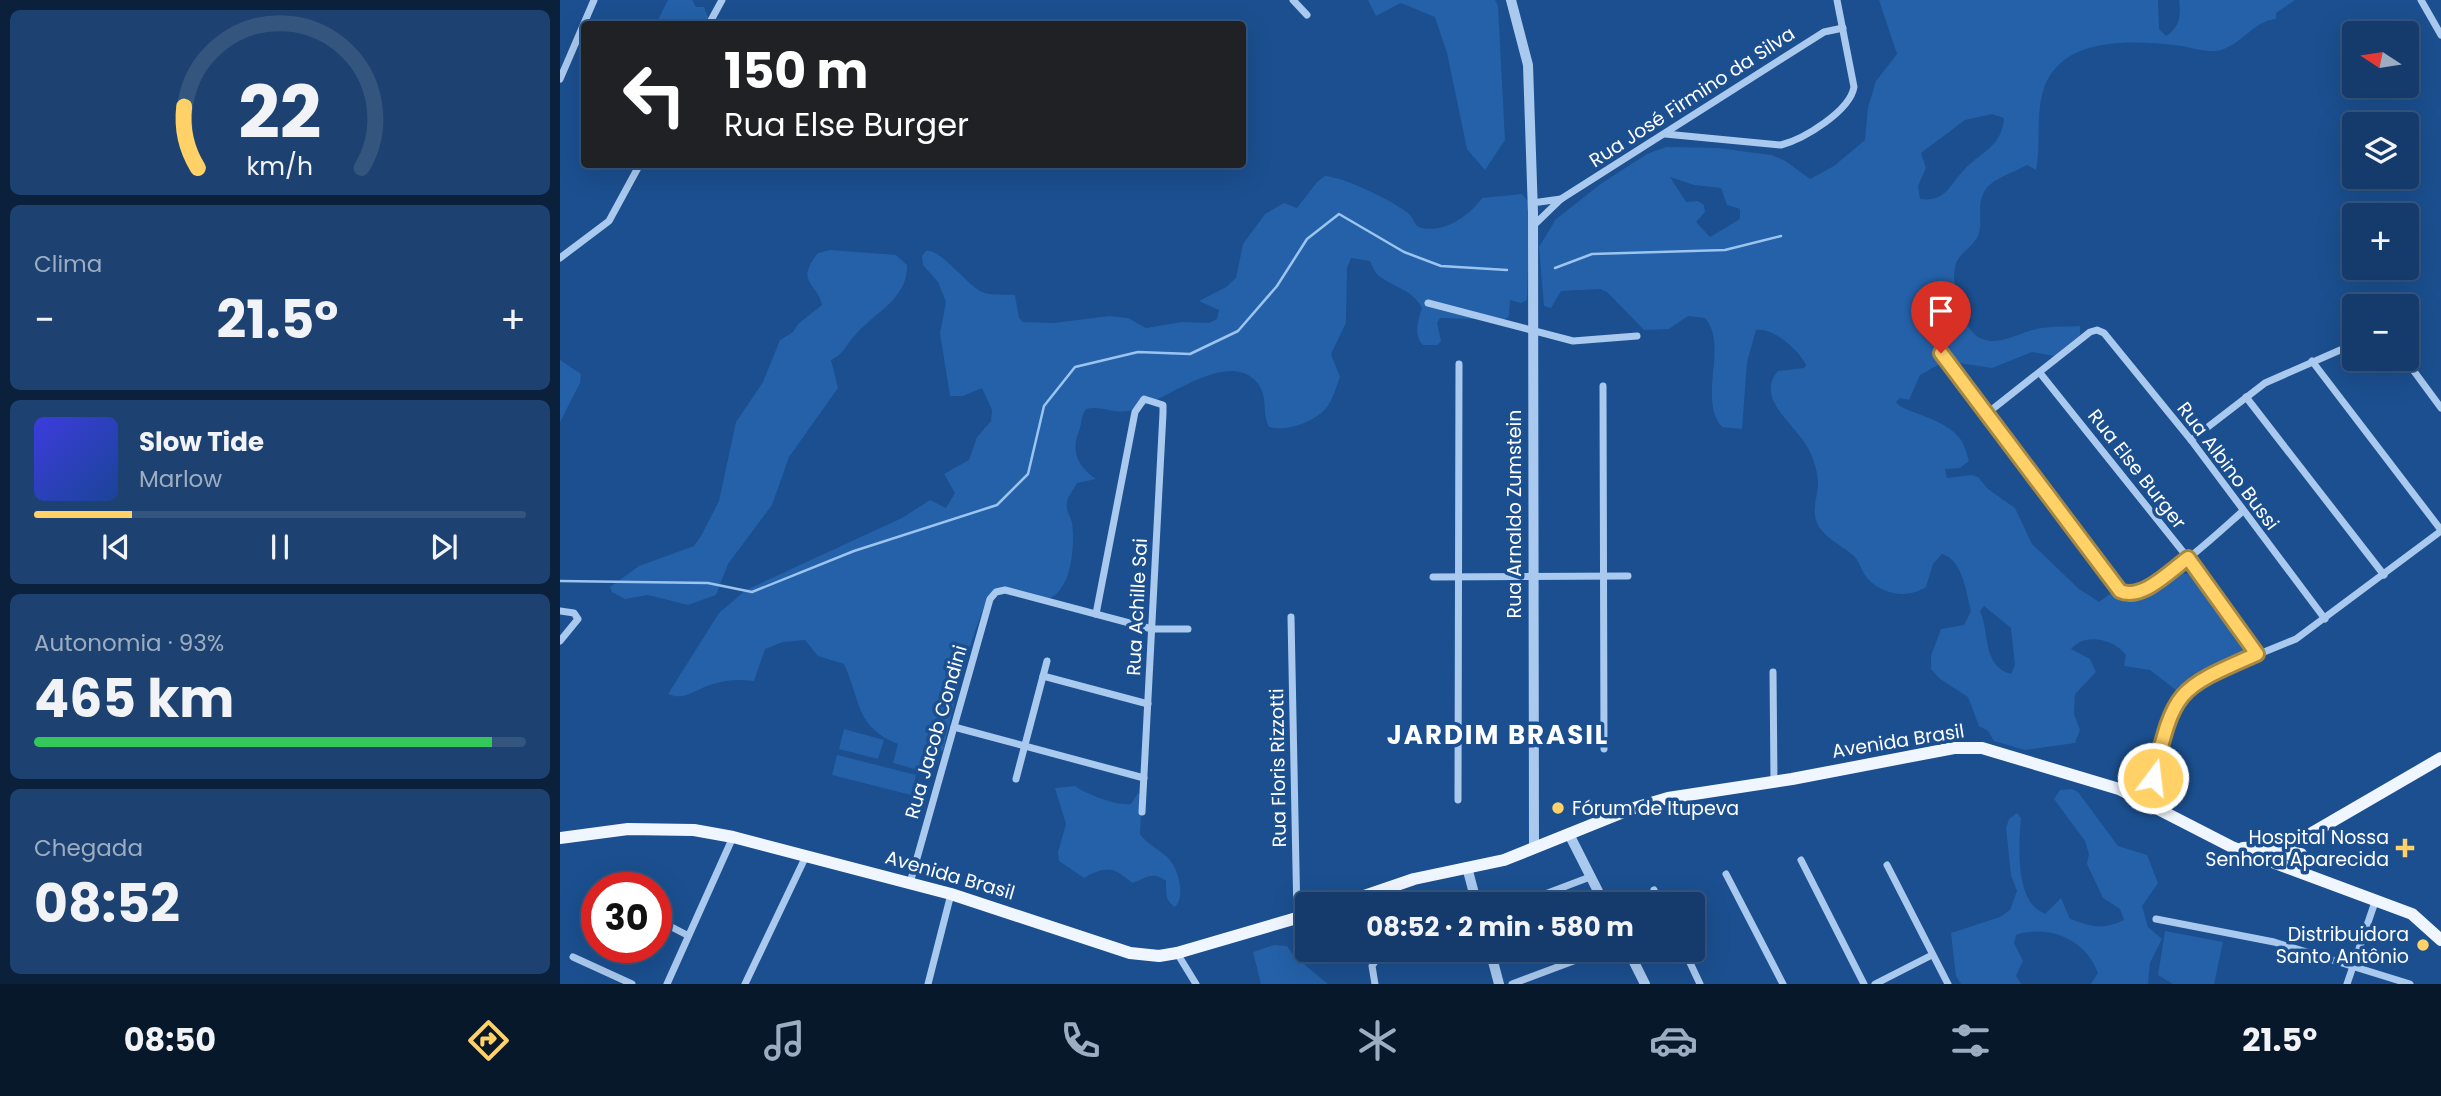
<!DOCTYPE html>
<html lang="pt">
<head>
<meta charset="utf-8">
<style>
  :root { --surface:#143b6b; --page:#1d4271; --text:#f1f3f6; --muted:#9dadc1; --line:#33557e; --accent:#ffd166 }
  body { margin:0; font-family:Poppins,sans-serif; background:var(--page); color:var(--text); height:100vh; display:flex; flex-direction:column; font-size:26px; white-space:nowrap }
  * { box-sizing:border-box; margin:0 }
  p { font-size:23px; color:var(--muted) }
  .icon { flex:none; width:38px; height:38px; fill:none; stroke:currentColor; stroke-width:2; stroke-linecap:round; stroke-linejoin:round }
  .map { position:relative; flex:1; overflow:hidden }
  .side { display:flex; flex-direction:column; gap:10px; padding:10px; background:#0b203b; width:560px }
  .side>* { flex:none }
  .banner { position:absolute; left:21px; top:21px; width:665px; height:147px; border-radius:7px; box-shadow:0 7px 28px #0002,0 0 0 2px var(--line); background:#202124; color:#fff; overflow:hidden }
  .needle { width:46px; rotate:282deg }
  .buttons { position:absolute; left:1782px; top:21px; display:grid; gap:14px }
  .buttons a { display:grid; place-items:center; width:77px; height:77px; border-radius:7px; background:var(--surface); box-shadow:0 7px 28px #0002,0 0 0 2px var(--line); font-size:35px }
  .speed { position:absolute; left:21px; top:872px; display:flex; gap:14px; font-size:35px; font-weight:700; text-align:center }
  .speed>* { display:grid; place-content:center; width:91px; height:91px; border-radius:50%; background:var(--surface); box-shadow:0 7px 28px #0002,0 0 0 2px var(--line); line-height:1 }
  .speed .limit { border:10px solid #d22; background:#fff; color:#111 }
  .pin { position:absolute; display:grid; place-items:center; width:60px; height:60px; color:#fff; margin:-72px -30px; border-radius:50% 50% 50% 0; rotate:-45deg; box-shadow:0 0 7px #0007 }
  .pin .icon { rotate:45deg }
  .me { position:absolute; width:77px; margin:-38px; rotate:15deg; stroke-linejoin:round; filter:drop-shadow(0 0 5px #0008) }
  .turn { display:flex; align-items:center; gap:24px; height:147px; padding:0 28px; font-size:32px }
  .turn .icon { width:91px; height:91px; stroke-width:2.5 }
  .turn b { display:block; font-size:49px; line-height:60px }
  .big { font-size:52px; font-weight:700; line-height:1.1 }
  .side .widget { flex:1; display:flex; flex-direction:column; justify-content:center; gap:10px; min-width:0; padding:0 24px; border-radius:10px; background:var(--page) }
  .side .dial { align-items:center; gap:0 }
  .dial svg { height:182px; overflow:visible; fill:none; stroke:var(--line); stroke-width:7; stroke-linecap:round; text-anchor:middle }
  .dial text { fill:var(--text); stroke:none }
  .song { display:flex; align-items:center; gap:21px }
  .cover { width:84px; height:84px; border-radius:10px; background:linear-gradient(135deg,hsl(240 70% 55%),hsl(220 70% 35%)) }
  .played { height:7px; border-radius:4px; background:linear-gradient(90deg,var(--accent) 20%,var(--line) 20%) }
  .keys { display:flex; justify-content:space-around; direction:ltr }
  .heat { display:flex; justify-content:space-between; align-items:center; font-size:38px; direction:ltr }
  .charge { height:10px; border-radius:5px; background:linear-gradient(90deg,#34c759 93%,var(--line) 0) }
  .trip { position:absolute; left:735px; top:892px; width:410px; height:70px; border-radius:7px; background:var(--surface); box-shadow:0 7px 28px #0002,0 0 0 2px var(--line); font-weight:700; line-height:70px; text-align:center }
  .menu { display:flex; height:112px; justify-content:space-around; align-items:center; background:#08182b; color:var(--muted) }
  .menu .icon { width:49px; height:49px }
  .menu .selected { color:var(--accent) }
  .menu b { font-size:32px; color:var(--text) }
  main { display:flex; flex:1; min-height:0 }
  .map>svg:first-child { display:block }
</style>
</head>
<body>
<main>
<section class="side">
<div class="widget dial"><svg viewBox="0 0 100 80">
<path d="M14 69A42 42 0 1 1 86 69"/>
<path d="M14 69A42 42 0 0 1 8 42" stroke="#ffd166"/>
<text x="50" y="56" font-size="32" font-weight="700">22</text>
<text x="50" y="72" font-size="11">km/h</text>
</svg></div>
<div class="widget"><p>Clima</p>
<div class="heat"><a>−</a><b class="big">21.5°</b><a>+</a></div>
</div>
<div class="widget">
<div class="song"><i class="cover"></i><div><b>Slow Tide</b><p>Marlow</p></div></div>
<div class="played"></div>
<div class="keys"><svg class="icon" aria-label="previous" viewBox="0 0 24 24"><path d="M18 5L8 12l10 7zM5 5v14"/></svg><svg class="icon" aria-label="pause" viewBox="0 0 24 24"><path d="M8 5v14M16 5v14"/></svg><svg class="icon" aria-label="next" viewBox="0 0 24 24"><path d="M6 5l10 7-10 7zM19 5v14"/></svg></div>
</div>
<div class="widget"><p>Autonomia · 93%</p><b class="big">465 km</b><div class="charge"></div></div>
<div class="widget"><p>Chegada</p><b class="big">08:52</b></div>
</section>
<div class="map">
<svg width="1881" height="984" viewBox="0 0 1881 984">
  <rect width="100%" height="100%" fill="#1b4f8f"/>
  <!-- green -->
  <g fill="#2461a8" fill-rule="evenodd">
    <path d="M108 0H132L136 7H144L148 17 144 24H96Z"/>
    <path d="M808 0H935L938 6 945 140 925 170 907 149 887 53 875 17 841 3 816 16Z"/>
    <path d="M1319 0H1598L1599 29 1606 36C1620 27 1621 15 1619 0H1735L1716 13V19C1692 21 1680 48 1656 51 1642 52 1627 46 1614 45 1566 40 1496 37 1482 95 1476 119 1481 146 1476 170L1467 165C1455 172 1434 178 1426 189 1415 204 1424 221 1418 236 1413 246 1402 252 1397 261 1388 278 1402 330 1420 338 1439 348 1463 330 1482 328 1494 326 1507 327 1520 326V335L1494 356 1472 352 1432 368 1385 361 1360 375 1349 400 1340 398 1336 402C1342 413 1386 417 1401 440 1405 446 1407 455 1409 461L1400 468 1385 469 1387 478 1412 475 1418 477 1428 489 1455 508 1472 544 1519 589 1539 602 1554 591C1583 614 1605 562 1634 576 1657 588 1673 624 1688 645L1686 657 1616 690 1590 670 1564 666 1566 655C1554 639 1525 632 1511 649L1530 659 1536 672 1515 694 1514 714 1520 730 1515 743 1465 750 1434 741 1428 731 1419 726 1408 697 1380 679 1371 669V656L1381 629 1404 625 1411 611C1406 592 1403 560 1382 554L1373 564 1366 587C1348 599 1323 595 1308 579 1302 573 1300 562 1294 556 1282 545 1261 537 1256 520 1252 508 1258 495 1258 483 1258 474 1254 460 1250 452 1239 426 1193 400 1218 371L1244 368 1246 365C1239 350 1213 327 1196 330L1187 362 1182 429 1162 427C1137 398 1169 346 1145 318L1128 316 1109 329 1084 330 1047 292 1040 289 1001 291 991 308 984 306 979 247 996 219 1042 183 1087 154 1106 147 1158 148 1211 155 1224 160 1250 179 1274 166 1305 140 1308 107 1316 81 1337 54ZM1432 114 1444 118C1442 148 1419 152 1402 172 1388 188 1384 202 1360 199L1358 186 1366 168 1361 153 1405 120ZM1110 177 1134 185 1161 188 1167 205 1180 209V219L1150 237 1136 222 1145 212 1144 205 1138 201 1126 202ZM1424 606 1451 628 1455 665 1451 674C1422 666 1430 633 1420 611Z"/>
    <path d="M765 176C784 177 833 201 848 213 855 219 853 226 862 228 885 233 910 215 922 198L962 194 970 204 967 300 961 303 950 300 949 316 944 320 880 318 877 323 881 341 878 345H863C853 334 858 321 862 308 853 290 833 287 819 276 815 273 812 266 810 261L791 258 787 268 786 323 771 354 780 377C776 387 773 400 766 408 755 422 726 432 709 427 700 409 712 390 688 375 656 357 599 405 568 411 553 414 541 405 526 409 521 416 522 423 519 431 511 452 517 465 536 479L517 483C514 489 508 496 507 502 505 511 511 516 512 523 515 545 512 588 490 598L434 590C418 604 389 722 384 749L377 755 372 774 333 763 338 744C295 727 301 701 284 664L258 656 245 640 223 642 205 649 194 681C179 679 164 680 150 685 134 690 125 701 108 694L159 613 186 590 342 518 370 500 386 508 395 493 384 474 409 460 417 437 431 421 432 410 422 388 403 396H390L380 333 386 302 378 282 363 265 362 256 366 251C380 248 406 284 422 292 432 296 445 294 455 295L459 318 463 322 494 323 549 316 568 318 586 328 622 322 649 323 657 319 659 310 639 301 666 287 676 278 683 244 705 214 724 203 737 208 757 182Z"/>
    <path d="M270 250 336 255 347 265C348 298 316 312 297 333 285 345 287 351 271 360L278 388 229 457 212 505 168 564 156 595 128 605 88 595 65 599 52 592 50 587 79 566 134 546 141 536 159 501 176 422 203 382 220 340 233 332 238 324 262 305C258 283 234 283 258 253Z"/>
    <path d="M0 360 21 374 20 383 0 422Z"/>
    <path d="M284 729 324 740 318 759 279 749Z"/>
    <path d="M277 755 356 775 351 795 272 775Z"/>
    <path d="M515 786C526 794 557 806 571 804L578 793 582 794 580 834C587 844 597 848 606 856 617 865 627 895 615 907 605 901 606 892 606 881 592 870 585 879 572 883 553 866 546 866 524 878L499 861 498 852 506 824 495 788Z"/>
    <path d="M1512 789 1518 792 1558 846 1587 855 1598 883 1582 906 1588 927 1602 939 1590 963 1588 984H1531L1538 973C1526 939 1488 924 1456 935L1454 943 1463 961 1456 976 1461 984H1401L1396 976 1391 933 1440 917 1450 910 1457 891 1451 875 1446 828 1449 819 1457 813 1461 818C1459 844 1454 902 1485 914L1501 898 1510 919C1532 927 1543 930 1564 920L1560 909 1543 898 1527 864 1529 854 1525 841 1494 799 1500 790Z"/>
    <path d="M1605 931 1663 942 1654 984H1613L1598 975Z"/>
    <path d="M714 945 727 946 734 956 768 984H701L693 952Z"/>
  </g>
  <g fill="none" stroke-linecap="round" stroke-linejoin="round">
    <!-- stream -->
    <g stroke="#9cc4f0" stroke-width="2.5">
      <path d="M995 268 1032 254 1165 250 1221 236"/>
      <path d="M0 581 148 583 192 592 294 551 437 505 468 474 484 406 515 367 578 352 630 354 678 331 717 286 747 239 779 214 844 252 881 266 947 270"/>
    </g>
    <!-- minor -->
    <g stroke="#a9c9ee" stroke-width="7">
      <path d="M733 0 747 15"/>
      <path d="M1861 0 1881 35"/>
      <path d="M149 24 162 0"/>
      <path d="M0 79 34 0"/>
      <path d="M1105 134 1221 145C1244 139 1290 111 1294 87L1277 0"/>
      <path d="M972 203 1001 199"/>
      <path d="M973 226 1001 199 1264 32 1283 28"/>
      <path d="M0 258 49 221 80 164"/>
      <path d="M868 303 1013 341 1077 336"/>
      <path d="M1381 353 1560 591C1587 602 1661 530 1683 511"/>
      <path d="M1845 359 1881 408"/>
      <path d="M1752 361 1881 530"/>
      <path d="M1480 373 1628 558 1697 654"/>
      <path d="M1043 386 1044 749"/>
      <path d="M1686 397 1824 575"/>
      <path d="M1425 415 1530 332 1537 330 1544 333 1631 440 1765 619"/>
      <path d="M1631 440 1705 383 1794 344"/>
      <path d="M873 577 1068 576"/>
      <path d="M0 611 14 613 18 619 0 641"/>
      <path d="M536 614 575 412 584 399 603 405V413L582 812"/>
      <path d="M731 617 737 918"/>
      <path d="M1213 672 1214 781"/>
      <path d="M483 676 588 704"/>
      <path d="M394 727 584 778"/>
      <path d="M456 779 487 661"/>
      <path d="M898 800 899 364"/>
      <path d="M1587 801 1604 732 1616 702 1626 690 1650 674 1736 639 1881 531"/>
      <path d="M1241 860 1304 984"/>
      <path d="M1327 865 1388 984"/>
      <path d="M1166 874 1223 984"/>
      <path d="M350 883 430 599 436 592 445 590 592 629H628"/>
      <path d="M1094 890 1101 905"/>
      <path d="M956 905 1030 877"/>
      <path d="M96 919 127 935"/>
      <path d="M1596 919 1714 942 1850 984"/>
      <path d="M1124 950 1140 984"/>
      <path d="M617 953 636 984"/>
      <path d="M13 957 72 984"/>
      <path d="M107 984 173 837"/>
      <path d="M185 984 246 856"/>
      <path d="M368 984 391 894"/>
      <path d="M815 984 812 966 818 957 836 950"/>
      <path d="M952 984 1043 950"/>
      <path d="M1315 984 1372 955"/>
      <path d="M1787 984 1816 899"/>
    </g>
    <!-- tertiary -->
    <g stroke="#a9c9ee" stroke-width="10">
      <path d="M951 0 968 65 973 213 974 848"/>
      <path d="M1009 834 1045 905"/>
      <path d="M907 867 917 905"/>
      <path d="M930 950 939 984"/>
      <path d="M1068 950 1085 984"/>
    </g>
    <!-- primary -->
    <g stroke="#f0f6ff" stroke-width="12">
      <path d="M0 838 68 829 134 830 173 837 391 894 570 953 599 956 617 953 747 915"/>
      <path d="M1683 848 1733 844 1881 758"/>
      <path d="M1713 855 1741 854"/>
      <path d="M778 905 854 879 944 860 1071 809 1108 798 1232 779 1394 748H1422L1559 789 1672 847 1852 914 1881 940"/>
    </g>
  </g>
  <g fill="none" stroke-linecap="round" stroke-linejoin="round">
    <!-- route casing -->
    <g stroke="#a68842" stroke-width="18">
      <path id="route" d="M1381 353 1560 591C1582 601 1610 571 1628 558L1697 654C1614 690 1615 690 1593 778"/>
    </g>
    <!-- route -->
    <use href="#route" stroke="#ffd166" stroke-width="12"/>
  </g>
  <!-- markers -->
  <g fill="#ffd166" stroke="#1b4f8f" stroke-width="2.5">
    <circle cx="998" cy="808" r="7"/>
    <path d="M1841.5 837.5h7v7h7v7h-7v7h-7v-7h-7v-7h7z"/>
    <circle cx="1863" cy="945" r="7"/>
  </g>
  <g text-anchor="middle" dominant-baseline="central" stroke-width="7" stroke-linejoin="round" paint-order="stroke">
    <!-- street labels -->
    <g font-size="19" fill="#fff" stroke="#1b4f8f">
      <text transform="translate(1132 97) rotate(-33)">Rua José Firmino da Silva</text>
      <text transform="translate(1668 466) rotate(53)">Rua Albino Bussi</text>
      <text transform="translate(1577 469) rotate(52)">Rua Else Burger</text>
      <text transform="translate(954 514) rotate(-90)">Rua Arnaldo Zumstein</text>
      <text transform="translate(577 607) rotate(-87)">Rua Achille Sai</text>
      <text transform="translate(376 732) rotate(-74)">Rua Jacob Condini</text>
      <text transform="translate(1338 741) rotate(-9)">Avenida Brasil</text>
      <text transform="translate(718 768) rotate(-91)">Rua Floris Rizzotti</text>
      <text transform="translate(390 875) rotate(16)">Avenida Brasil</text>
    </g>
    <!-- poi labels -->
    <g font-size="19" fill="#fff" stroke="#1b4f8f" text-anchor="end">
      <text x="1012" y="808" text-anchor="start">Fórum de Itupeva</text>
      <text x="1829" y="837">Hospital Nossa<tspan x="1829" dy="22">Senhora Aparecida</tspan></text>
      <text x="1849" y="934">Distribuidora<tspan x="1849" dy="22">Santo Antônio</tspan></text>
    </g>
    <!-- district labels -->
    <g font-size="26" font-weight="bold" letter-spacing="2" fill="#fff" stroke="#1b4f8f">
      <text x="938" y="735">JARDIM BRASIL</text>
    </g>
  </g>
</svg>
<div class="buttons">
<a><svg class="needle" viewBox="-14 -14 28 28"><path d="M0-13l5 13h-10z" fill="#e53935"/><path d="M0 13l5-13h-10z" fill="#9dadc1"/></svg></a>
<a><svg class="icon" aria-label="layers" viewBox="0 0 24 24"><path d="M12 4l9 5-9 5-9-5zM3 14l9 5 9-5"/></svg></a>
<a>+</a>
<a>−</a>
</div>
<div class="speed"><div class="limit">30</div></div>
<div class="pin" style="left:1381px;top:353px;background:#d93025"><svg class="icon" aria-label="arrive" viewBox="0 0 24 24"><path d="M6 21V4h12l-3 4 3 4H6"/></svg></div>
<svg class="me" style="left:1593px;top:778px" viewBox="-20 -20 40 40"><circle r="17" fill="#ffd166" stroke="#fff" stroke-width="3"/><path d="M0-11L8 9 0 5-8 9z" fill="#fff"/></svg>
<div class="trip">08:52 · 2 min · 580 m</div>
<div class="banner">
<div class="turn"><svg class="icon" aria-label="left" viewBox="0 0 24 24"><path d="M17 20v-9H6M10 6l-5 5 5 5"/></svg><div><b>150 m</b>Rua Else Burger</div></div>
</div>
</div>
</main>
<nav class="menu">
<b>08:50</b>
<svg class="icon selected" aria-label="directions" viewBox="0 0 24 24"><path d="M12 3l9 9-9 9-9-9zM9 14v-3h6M13 9l2 2-2 2"/></svg>
<svg class="icon" aria-label="music" viewBox="0 0 24 24"><path d="M9 18V5l10-2v13"/><circle cx="6" cy="18" r="3"/><circle cx="16" cy="16" r="3"/></svg>
<svg class="icon" aria-label="phone" viewBox="0 0 24 24"><path d="M5 4h4l2 5-3 2q2 4 5 5l2-3 5 2v4C11 20 4 13 5 4z"/></svg>
<svg class="icon" aria-label="climate" viewBox="0 0 24 24"><path d="M12 3v18M4 7l16 10M4 17L20 7"/></svg>
<svg class="icon" aria-label="car" viewBox="0 0 24 24"><path d="M5 17H2v-5l4-1 3-4h7l3 4 3 1v5h-3M9 17h6M6 11h13"/><circle cx="7" cy="17" r="2"/><circle cx="17" cy="17" r="2"/></svg>
<svg class="icon" aria-label="filters" viewBox="0 0 24 24"><path d="M4 7h16M4 17h16"/><circle cx="9" cy="7" r="2"/><circle cx="15" cy="17" r="2"/></svg>
<b>21.5°</b>
</nav>
</body>
</html>
